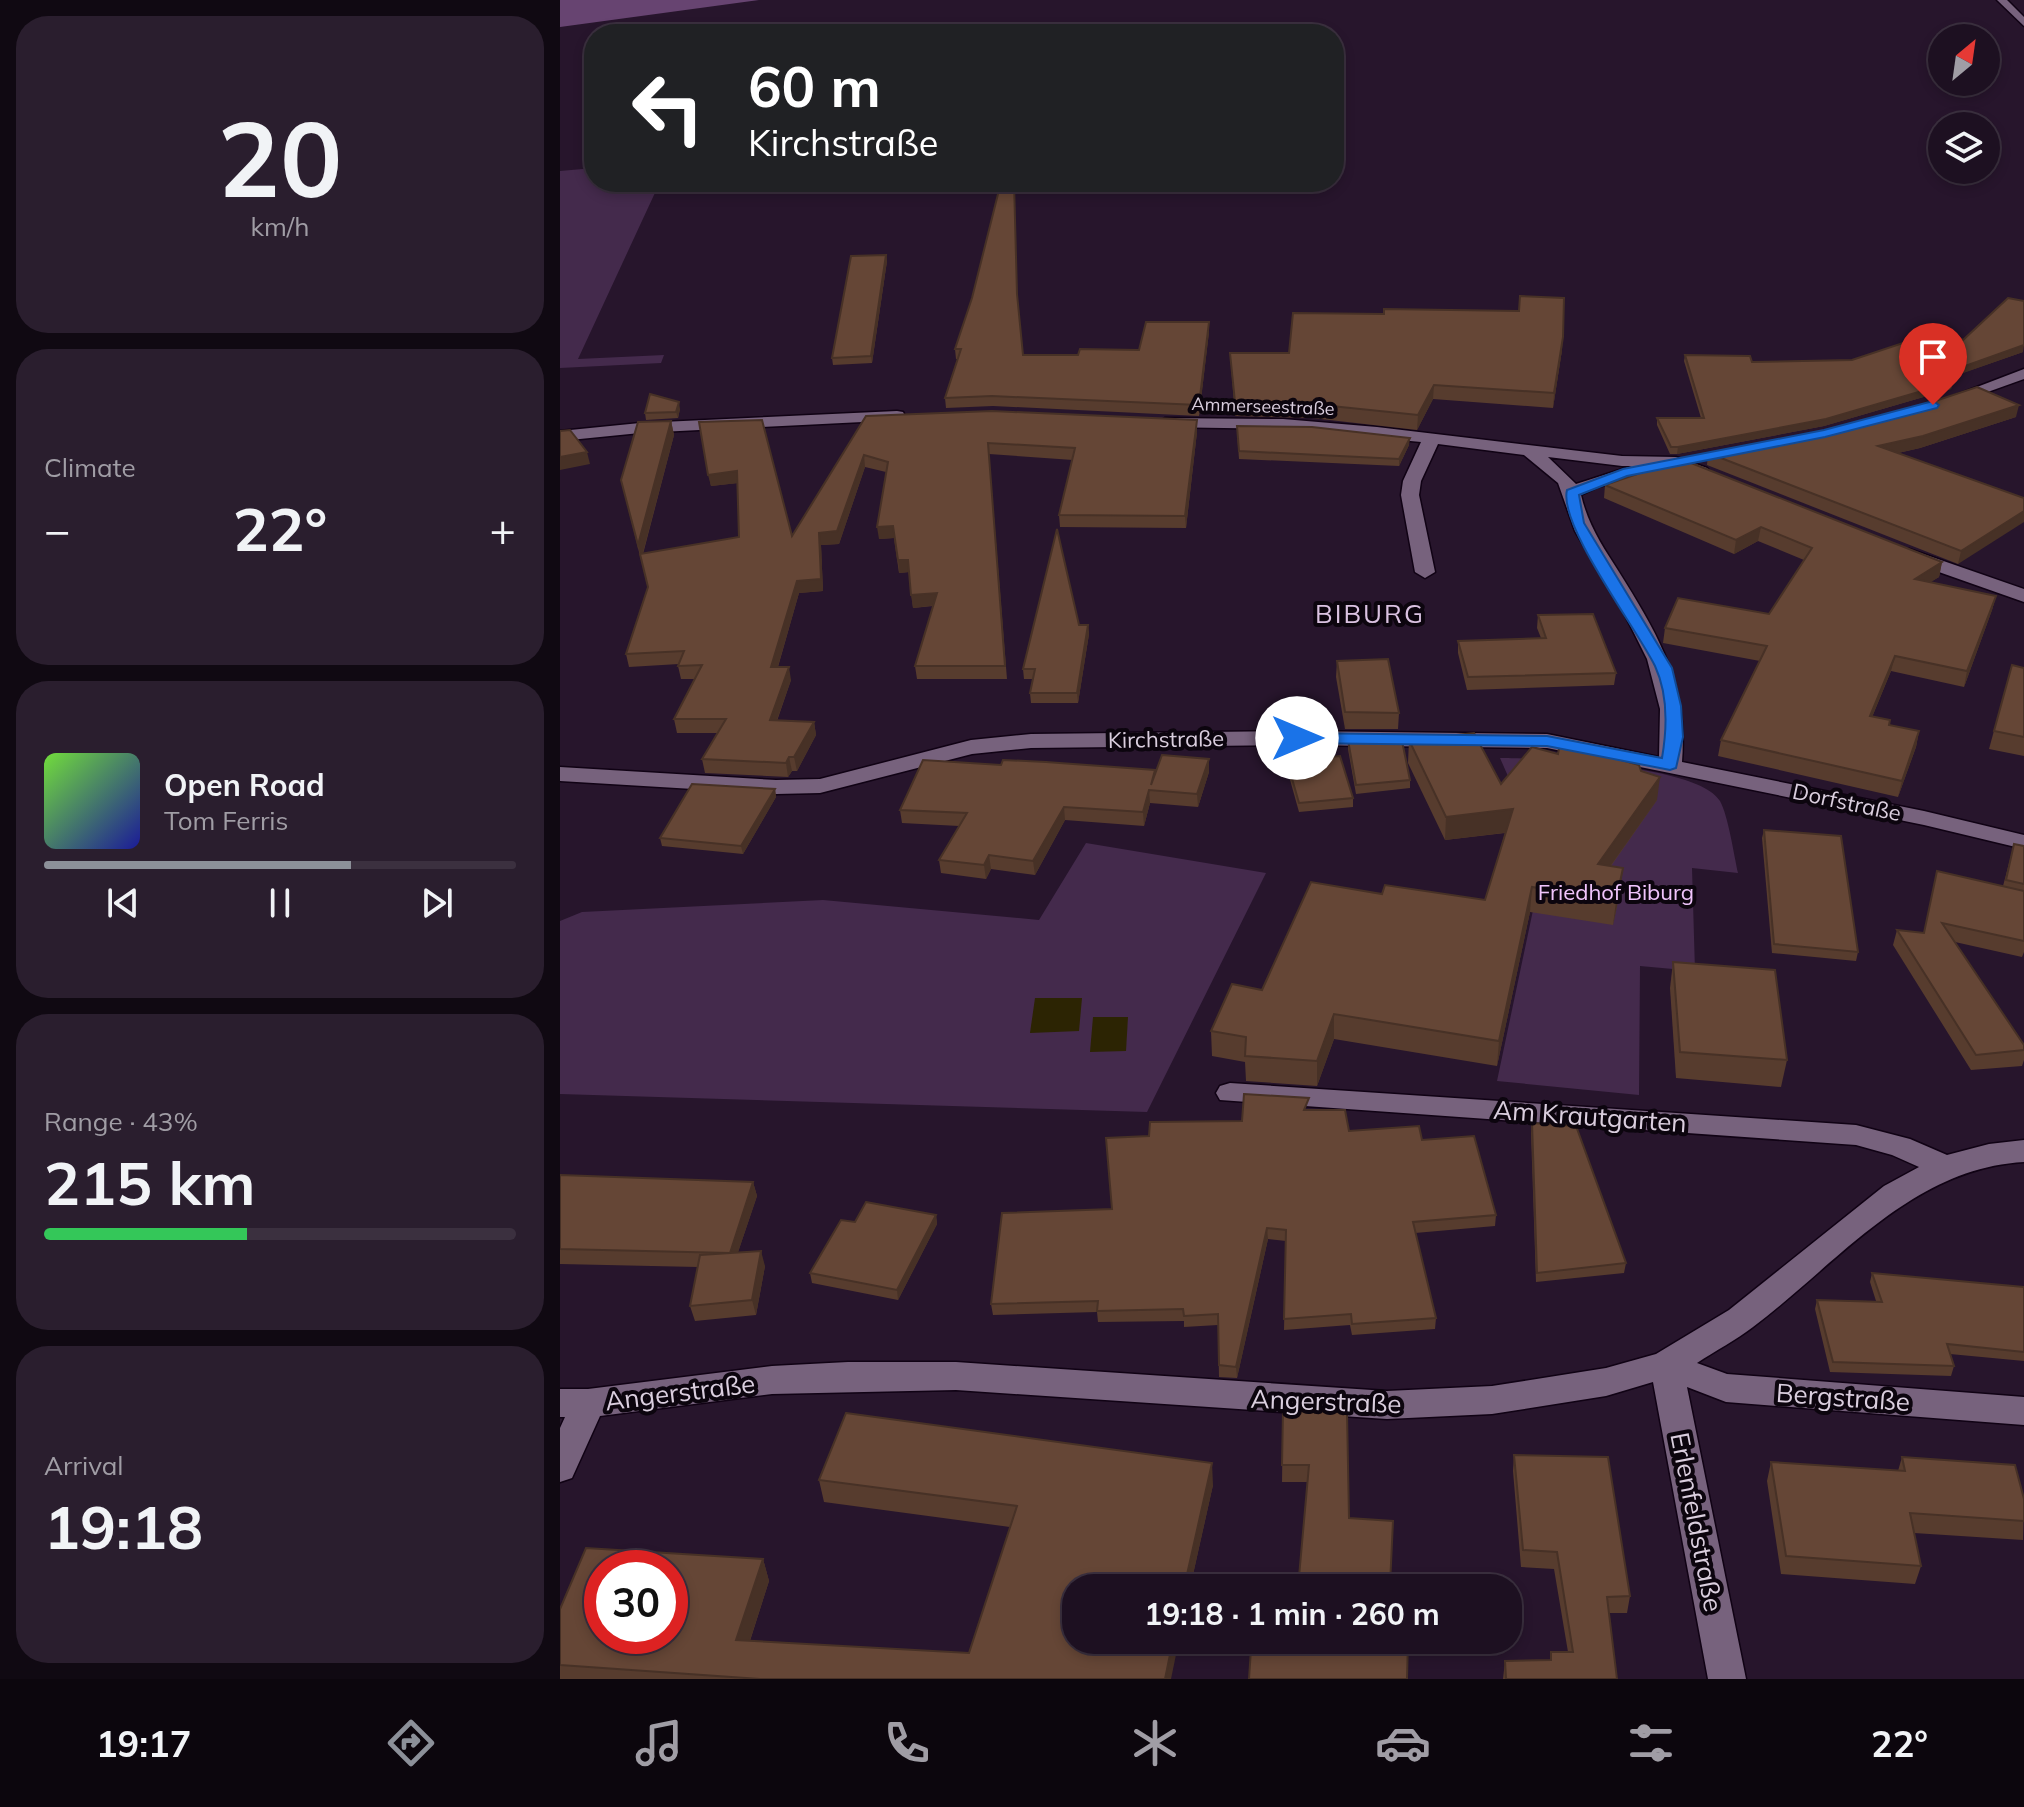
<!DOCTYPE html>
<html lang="en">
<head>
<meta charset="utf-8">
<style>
  :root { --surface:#1d1021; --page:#2a1e2e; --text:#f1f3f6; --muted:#a09da5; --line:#3b303f; --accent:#8c9099 }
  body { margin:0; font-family:Mulish,sans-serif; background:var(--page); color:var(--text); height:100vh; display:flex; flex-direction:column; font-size:30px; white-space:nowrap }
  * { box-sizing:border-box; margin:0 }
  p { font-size:26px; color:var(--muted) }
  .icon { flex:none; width:44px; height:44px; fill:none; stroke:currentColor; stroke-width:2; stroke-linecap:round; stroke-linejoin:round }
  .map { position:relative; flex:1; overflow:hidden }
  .side { display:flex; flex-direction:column; gap:16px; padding:16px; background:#100912; width:560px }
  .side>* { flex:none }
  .banner { position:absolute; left:24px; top:24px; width:760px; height:168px; border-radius:32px; box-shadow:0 4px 12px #0003,0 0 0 2px var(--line); background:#202124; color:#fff; overflow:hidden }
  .needle { width:52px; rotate:29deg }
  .tools { position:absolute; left:1368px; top:24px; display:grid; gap:16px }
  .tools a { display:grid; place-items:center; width:72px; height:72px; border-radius:50%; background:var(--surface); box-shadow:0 4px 12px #0003,0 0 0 2px var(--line); font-size:40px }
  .speed { position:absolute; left:24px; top:1550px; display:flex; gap:16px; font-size:40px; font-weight:700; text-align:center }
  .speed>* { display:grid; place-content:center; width:104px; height:104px; border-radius:50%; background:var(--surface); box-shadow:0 4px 12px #0003,0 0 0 2px var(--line); line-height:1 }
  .speed .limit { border:12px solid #d22; background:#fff; color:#111 }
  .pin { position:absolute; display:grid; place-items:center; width:68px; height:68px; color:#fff; margin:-82px -34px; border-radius:50% 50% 50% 0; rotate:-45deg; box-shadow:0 0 8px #0007 }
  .pin .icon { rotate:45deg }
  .me { position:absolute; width:88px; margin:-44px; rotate:90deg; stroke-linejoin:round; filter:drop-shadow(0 0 6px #0008) }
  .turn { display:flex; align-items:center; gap:28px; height:168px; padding:0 32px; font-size:36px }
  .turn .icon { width:104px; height:104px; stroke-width:2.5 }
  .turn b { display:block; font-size:56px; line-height:68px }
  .big { font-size:60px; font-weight:700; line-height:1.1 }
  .side .widget { flex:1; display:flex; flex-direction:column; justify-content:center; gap:12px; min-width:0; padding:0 28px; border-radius:32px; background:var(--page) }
  .side .dial { align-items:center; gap:0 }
  .dial b { font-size:104px; line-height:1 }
  .song { display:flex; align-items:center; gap:24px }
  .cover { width:96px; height:96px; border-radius:12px; background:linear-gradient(135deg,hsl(100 70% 55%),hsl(240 70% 35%)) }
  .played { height:8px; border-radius:4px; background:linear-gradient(90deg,var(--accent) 65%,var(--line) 65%) }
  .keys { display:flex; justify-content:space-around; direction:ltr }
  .heat { display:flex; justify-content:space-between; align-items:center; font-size:44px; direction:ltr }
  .charge { height:12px; border-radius:6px; background:linear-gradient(90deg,#34c759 43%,var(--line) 0) }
  .trip { position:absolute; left:502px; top:1574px; width:460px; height:80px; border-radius:32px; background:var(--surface); box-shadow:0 4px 12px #0003,0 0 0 2px var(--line); font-weight:700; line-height:80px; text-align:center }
  .tabs { display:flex; height:128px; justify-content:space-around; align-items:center; background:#0c060d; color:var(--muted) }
  .tabs .icon { width:56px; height:56px }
  .tabs .selected { color:var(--accent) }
  .tabs b { font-size:36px; color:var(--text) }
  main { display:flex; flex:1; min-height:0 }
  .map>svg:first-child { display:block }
</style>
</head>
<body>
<main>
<section class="side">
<div class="widget dial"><b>20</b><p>km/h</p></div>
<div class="widget"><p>Climate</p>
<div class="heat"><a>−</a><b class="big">22°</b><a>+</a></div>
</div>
<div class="widget">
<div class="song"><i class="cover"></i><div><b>Open Road</b><p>Tom Ferris</p></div></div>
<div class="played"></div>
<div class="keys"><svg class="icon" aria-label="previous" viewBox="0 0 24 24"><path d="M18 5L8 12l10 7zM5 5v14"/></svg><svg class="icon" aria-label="pause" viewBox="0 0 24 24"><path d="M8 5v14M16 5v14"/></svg><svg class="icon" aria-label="next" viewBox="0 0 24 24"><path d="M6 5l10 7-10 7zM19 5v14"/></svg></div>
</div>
<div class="widget"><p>Range · 43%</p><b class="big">215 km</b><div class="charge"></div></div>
<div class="widget"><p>Arrival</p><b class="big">19:18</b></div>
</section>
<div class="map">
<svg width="1464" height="1679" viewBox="0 0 1464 1679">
  <rect width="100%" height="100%" fill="#27152c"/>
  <!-- green -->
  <g fill="#442a4c">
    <path d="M34 168V182H100L18 359 104 355 101 363 0 368V171Z"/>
    <path d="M940 758C980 758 1139 765 1160 801 1168 815 1174 855 1178 873L1132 868 1135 971 1080 966 1079 1095 937 1081 984 858Z"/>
    <path d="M526 843 706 873 587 1112 0 1094V921L22 912 263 900 479 920Z"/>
  </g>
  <!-- forest -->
  <path fill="#674471" d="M0 0H199L0 27Z"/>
  <!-- sand -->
  <g fill="#2c2403">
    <path d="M475 998H522L519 1031 470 1033Z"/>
    <path d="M533 1017H568L566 1051 530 1052Z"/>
  </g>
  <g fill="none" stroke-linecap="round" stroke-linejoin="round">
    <!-- street casing -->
    <g stroke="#100214" stroke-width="3">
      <g id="street">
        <path d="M1437 0H1447L1464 17V26Z"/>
        <path d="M1464 369V379L1397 403 1391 405 1383 400Z"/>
        <path d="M337 411 343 412 345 416 343 420 80 433 0 441V431L80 423Z"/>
        <path d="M605 418 723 419 817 427 1062 456 1116 457 1147 468 1150 472 1147 476H1135L1114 467H1089L1088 473 1038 487 1021 495C1028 525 1043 547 1059 572 1099 636 1128 685 1122 762L1364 811 1464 835V849L1364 825 987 748 737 745 471 748 412 754 260 793 216 794 0 781V767L216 780 260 779 411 740 471 734 737 731 987 734 1099 757 1100 709 1087 659 1064 613 1015 531 998 483 964 455 878 444 861 481 859 495 875 572 865 578 855 572 841 495 843 481 861 442 723 429 599 427 597 423ZM988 457 1062 466H1072L1016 484Z"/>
        <path d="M1349 549 1464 589V602L1342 559 1339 555 1342 551Z"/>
        <path d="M670 1083 1296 1125 1350 1139 1387 1155 1429 1144 1464 1140V1162C1352 1168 1278 1263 1193 1327 1176 1340 1155 1351 1137 1363L1167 1374 1464 1397V1425L1166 1402 1127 1387 1186 1679H1148L1093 1382 1046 1396 932 1414 827 1419 396 1390 212 1394 40 1416 12 1478 0 1482V1428L5 1417H0V1389H28L212 1366 288 1362H396L827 1391 932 1386 1046 1368 1096 1354 1169 1310 1324 1186 1359 1167 1332 1155 1296 1145 660 1100 656 1093 660 1086Z"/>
      </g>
    </g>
    <!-- street -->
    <use href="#street" fill="#77627d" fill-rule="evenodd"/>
  </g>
  <!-- wall -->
  <g fill="#573c2e">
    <path d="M326 255 327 261 312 363 273 365 272 358Z"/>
    <path d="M458 302 463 355H518L579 350 649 322V332L639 416 433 406 386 408 385 398 398 359H396L395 349Z"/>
    <path d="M1403 340 1463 352 1385 379 1393 382 1391 389 1264 426 1117 454H1110L1097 425V418H1141L1124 361 1125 355 1192 362 1292 360Z"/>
    <path d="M1002 350 993 408 873 399 857 430 752 418 675 416 670 353Z"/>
    <path d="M120 409 118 418 86 420 85 413Z"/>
    <path d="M306 416 637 420V432L626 528 500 527 499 515 513 460 429 454 447 679H357L355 666 373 606 353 608 349 572 339 573 334 538 319 539 326 472 305 467 279 544 261 545 263 591 239 593 218 667 231 680 217 721 254 722 256 735 237 771H232L228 777 145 773 142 759 158 733H117L114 719 135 679H121L118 666 119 664 69 667 66 654 88 588 61 480 111 421 114 435 83 554 179 537 177 483 151 486 139 422 232 536Z"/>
    <path d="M1456 417 1360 448 1338 453 1464 498 1398 564 1147 465 1148 453 1268 430Z"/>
    <path d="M677 432 849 445 839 466 679 459Z"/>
    <path d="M1045 485 1382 562 1379 577 1370 582 1436 596 1432 610 1404 687 1331 671 1312 717 1329 725 1359 731 1356 747 1338 797 1158 756 1161 740 1200 661 1103 643 1105 628 1209 614 1244 560 1198 541 1174 554 1044 498Z"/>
    <path d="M978 615 1056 673 1054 685 907 690 898 653V641L981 638 977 628Z"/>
    <path d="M528 625 529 634 518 703H471L470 693 473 679H464L463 669Z"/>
    <path d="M777 661 839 713 838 729H785L776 677Z"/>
    <path d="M1452 665 1464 668V756L1429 749Z"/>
    <path d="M788 740 850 780V788L796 794 788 749Z"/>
    <path d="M849 740 941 784 998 754 1081 771 1097 800 1051 866 1060 892 1053 925 970 912 937 1066 774 1039 757 1086 686 1081 685 1062 652 1056 651 1031 822 894 925 900 945 833 885 840 848 763Z"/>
    <path d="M649 759V772L638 807 590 803 584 826 505 820 475 875 431 869 426 879 381 873 379 860 399 826 342 823 340 810 441 765 595 770Z"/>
    <path d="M727 761 793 798V807L739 812 727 769Z"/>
    <path d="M215 789 216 797 183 854 102 846 100 838Z"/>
    <path d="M1204 830 1298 952 1296 961 1212 953 1202 838Z"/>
    <path d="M1454 844 1464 846V952L1462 957 1395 942 1464 1045V1060L1462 1066 1411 1070 1333 945 1337 930 1363 933 1443 886Z"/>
    <path d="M1113 962 1227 1060 1221 1087 1116 1078 1110 988Z"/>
    <path d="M748 1110 789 1131 862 1140 936 1215 935 1226 855 1233 876 1318 875 1329 792 1335 790 1325 724 1330 726 1241 708 1239 677 1378 659 1377 658 1325 624 1327V1321L538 1322 537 1312 433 1315 431 1304 552 1209 589 1136Z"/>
    <path d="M972 1123 1066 1263 1064 1273 976 1282 971 1133Z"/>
    <path d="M0 1175 193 1182 197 1196 178 1252 205 1266 196 1315 135 1321 130 1306 138 1267 0 1264Z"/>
    <path d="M376 1215 377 1224 338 1300 252 1283 250 1273 295 1222Z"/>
    <path d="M1312 1273 1464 1287V1361L1390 1354 1394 1366 1391 1376 1270 1372 1255 1309 1257 1300 1316 1301 1310 1282Z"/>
    <path d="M723 1411 787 1412 738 1588 748 1482H722Z"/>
    <path d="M954 1455 1070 1596 1067 1613H1049L1057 1679H943L945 1661 990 1660 991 1652H1008L994 1569 961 1567 953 1471Z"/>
    <path d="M1342 1457 1464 1499 1463 1540 1354 1533 1361 1566 1355 1584 1221 1574 1207 1481 1211 1462 1338 1471Z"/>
    <path d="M259 1480 653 1485 630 1588H516L611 1679H0V1609L203 1559 209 1581 190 1641 409 1653 450 1527 264 1502Z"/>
  </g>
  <!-- shaded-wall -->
  <g fill="#473126">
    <path d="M326 255 327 261 312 363 311 356Z"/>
    <path d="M649 322V332L639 416V405Z"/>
    <path d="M1003 337 1002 350 993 408 994 393Z"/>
    <path d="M1464 345 1463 352 1375 383 1377 376Z"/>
    <path d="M1393 382 1391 389 1264 426 1117 454 1118 447Z"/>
    <path d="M874 385 873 399 857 430 858 415Z"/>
    <path d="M119 402 120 409 118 418 116 412Z"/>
    <path d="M1459 405 1456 417 1360 448 1316 458 1318 446Z"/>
    <path d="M637 420V432L626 528 625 516Z"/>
    <path d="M111 421 114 435 81 560 78 545Z"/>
    <path d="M850 438 849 445 839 466V459Z"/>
    <path d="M27 452 30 464 0 470V457Z"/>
    <path d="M304 455 305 467 279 544 261 545 263 591 239 593 214 680 211 667 237 581 259 533Z"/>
    <path d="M177 471 179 483 151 486 148 475Z"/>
    <path d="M1464 511V522L1398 564 1401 551Z"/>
    <path d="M333 526 334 538 319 539 317 527Z"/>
    <path d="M1201 527 1198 541 1174 554 1176 540Z"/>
    <path d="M338 560H348L349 572 339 573Z"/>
    <path d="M1382 562 1379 577 1352 594 1355 579Z"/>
    <path d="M377 593 378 605 353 608 351 595Z"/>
    <path d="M1436 596 1432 610 1404 687 1407 671Z"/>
    <path d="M528 625 529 634 518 703 517 693Z"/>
    <path d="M1335 656 1331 671 1306 732 1310 716Z"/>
    <path d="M229 667 231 680 212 734 210 720Z"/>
    <path d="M254 722 256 735 237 771 234 757Z"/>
    <path d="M1359 731 1356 747 1338 797 1342 781Z"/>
    <path d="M229 757 232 771 228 777 226 763Z"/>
    <path d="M649 759V772L638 807 637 794Z"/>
    <path d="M1100 777 1097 800 1035 888 1038 864Z"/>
    <path d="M215 789 216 797 183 854 181 846Z"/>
    <path d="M589 790 590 803 584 826 583 812Z"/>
    <path d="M504 807 505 820 475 875 473 861Z"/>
    <path d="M953 809 951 832 885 840 886 817Z"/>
    <path d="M429 855 431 869 426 879 424 865Z"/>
    <path d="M1063 868 1060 892 1053 925 1056 901Z"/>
    <path d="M972 887 970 912 937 1066 939 1041Z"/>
    <path d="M774 1014V1039L757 1086V1061Z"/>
    <path d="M193 1182 197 1196 173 1267 170 1253Z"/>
    <path d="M376 1215 377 1224 338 1300 337 1290Z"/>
    <path d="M707 1228 708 1239 677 1378 676 1367Z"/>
    <path d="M201 1251 205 1266 196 1315 192 1300Z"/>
    <path d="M652 1463 653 1485 630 1588H624Z"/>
    <path d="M203 1559 209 1581 183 1662 176 1640Z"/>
    <path d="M613 1640H619L611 1679H605Z"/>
  </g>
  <!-- building -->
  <g fill="#654636" stroke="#473126" stroke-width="2" fill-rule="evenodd">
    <path d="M441 182H454L457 294 463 355H518L520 349 579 350 586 322H649L639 405 432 396 385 398 401 349H395L412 298Z"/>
    <path d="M326 255 311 356 272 358 291 256Z"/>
    <path d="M960 296 1004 298 1003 337 994 393 874 385 858 415 752 404 675 402 670 353H729L733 313 824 314V309L959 311Z"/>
    <path d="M1448 298 1464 301V345L1377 376 1393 382 1266 419 1118 447H1111L1097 418H1144L1125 355 1190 356 1192 362 1292 360 1379 331 1403 340Z"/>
    <path d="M1417 387 1459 405 1363 436 1318 446 1464 498V511L1401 551 1148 453 1268 430 1345 411Z"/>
    <path d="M90 394 119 402 116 412 85 413Z"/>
    <path d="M432 411 637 420 625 516 499 515 515 448 428 443 445 666H355L377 593 351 595 348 560H338L333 526 317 527 328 462 304 455 277 531 259 533 261 579 237 581 211 667H229L210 720 254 722 234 757H229L226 763 142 759 166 719H114L142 665 118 666 124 651 66 654 88 587 80 554 179 537 177 471 148 475 139 422 202 420 232 536 306 416Z"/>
    <path d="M111 421 78 545 61 480 78 422Z"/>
    <path d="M677 426 752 427 850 438 839 459 679 451Z"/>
    <path d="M10 430 27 452 0 457V431Z"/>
    <path d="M1121 459 1382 562 1355 579 1436 596 1407 671 1335 656 1310 716 1330 720 1329 725 1359 731 1342 781 1161 740 1207 646 1105 628 1118 598 1209 614 1252 548 1201 527 1176 540 1045 485Z"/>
    <path d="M497 529 519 625H528L517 693H470L475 669H463Z"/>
    <path d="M1033 614 1056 673 908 677 898 641 986 638 978 615Z"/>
    <path d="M828 659 839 713 785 712 777 661Z"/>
    <path d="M1452 665 1464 668V737L1434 731Z"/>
    <path d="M914 733 941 784 972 747 998 754 1000 743 1079 765 1081 771 1100 777 1038 864 1063 868 1056 901 972 887 939 1041 774 1014 757 1061 685 1056 686 1037 651 1031 672 984 702 990 751 882 822 894 825 885 925 900 953 809 886 817 849 740Z"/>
    <path d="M788 740 842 741 850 780 796 785Z"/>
    <path d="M602 755 649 759 637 794 589 790 583 812 504 807 473 861 429 855 424 865 379 860 407 813 340 810 363 760 441 765 443 760 486 762 595 770 591 785Z"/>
    <path d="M780 756 793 798 739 803 727 761Z"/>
    <path d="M132 784 215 789 181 846 100 838Z"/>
    <path d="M1204 830 1281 836 1298 952 1214 944Z"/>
    <path d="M1454 844 1464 846V884L1446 880Z"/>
    <path d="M1377 871 1464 891V941L1382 923 1464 1045V1050L1416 1055 1337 930 1364 933Z"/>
    <path d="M1113 962 1215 970 1227 1060 1120 1052Z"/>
    <path d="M684 1094 749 1098 744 1110H785L789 1131 859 1126 862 1140 914 1136 936 1215 853 1222 876 1318 792 1324 791 1314 724 1319 726 1230 707 1228 676 1367 659 1365 658 1314 624 1316 623 1309 537 1311 538 1301 431 1304 442 1213 552 1209 546 1138 589 1136 590 1122 682 1121Z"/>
    <path d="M972 1123 1016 1126 1066 1263 977 1273Z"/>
    <path d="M0 1175 193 1182 170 1253 0 1249Z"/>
    <path d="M306 1202 376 1215 337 1290 250 1273 281 1220 295 1222Z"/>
    <path d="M201 1251 192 1300 130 1306 140 1255Z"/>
    <path d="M1312 1273 1464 1287V1352L1387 1344 1394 1366 1273 1362 1257 1300 1322 1302Z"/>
    <path d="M723 1411 787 1412 789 1518 833 1521 830 1585 850 1587V1588H738L749 1465H722Z"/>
    <path d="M286 1413 652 1463 624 1588H516V1640H613L605 1679H200L0 1665V1609L26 1548 203 1559 176 1640 409 1653 457 1506 259 1480ZM42 1568H110V1636H42Z"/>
    <path d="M954 1455 1048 1457 1070 1596 1047 1597 1057 1679H946L945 1661 991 1660V1652H1013L997 1552 963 1550Z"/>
    <path d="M1342 1457 1455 1465 1464 1499V1521L1350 1513 1361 1566 1226 1556 1211 1462 1345 1471Z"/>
    <path d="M734 1640H848L847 1679H689L691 1649 733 1652Z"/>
  </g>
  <!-- route -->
  <path fill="#1a73e8" stroke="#114b97" stroke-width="2" d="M1373 401 1379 405 1377 408 1265 437 1067 476 1019 495 1024 523 1112 668 1121 706 1123 737 1116 768 1110 770 987 746 737 743 729 738 737 733 987 736 1102 758C1107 729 1108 694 1095 666 1077 629 998 525 1007 490L1063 469 1264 430Z"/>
  <g text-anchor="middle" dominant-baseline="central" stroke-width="8" stroke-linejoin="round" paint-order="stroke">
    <!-- far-street labels -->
    <g font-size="18" fill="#dacede" stroke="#0c050e">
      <text transform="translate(703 406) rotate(2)">Ammerseestraße</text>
    </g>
    <!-- street labels -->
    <g font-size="22" fill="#dacede" stroke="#0c050e">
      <text transform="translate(606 739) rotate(-1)">Kirchstraße</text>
      <text transform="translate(1287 802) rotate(12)">Dorfstraße</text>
    </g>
    <!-- park labels -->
    <g font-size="22" fill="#f0c4fc" stroke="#0c050e">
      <text x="1056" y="892">Friedhof Biburg</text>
    </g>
    <!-- quarter labels -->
    <g font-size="26" letter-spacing="2" fill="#dac2e1" stroke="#0c050e">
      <text x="810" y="613">BIBURG</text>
    </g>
    <!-- near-street labels -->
    <g font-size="26" fill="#dacede" stroke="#0c050e">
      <text transform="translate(1030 1116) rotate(4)">Am Krautgarten</text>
      <text transform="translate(120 1392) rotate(-7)">Angerstraße</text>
      <text transform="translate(1283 1397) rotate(4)">Bergstraße</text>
      <text transform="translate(766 1401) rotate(2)">Angerstraße</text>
      <text transform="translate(1137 1522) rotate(79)">Erlenfeldstraße</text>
    </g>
  </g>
</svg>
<div class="tools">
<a><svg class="needle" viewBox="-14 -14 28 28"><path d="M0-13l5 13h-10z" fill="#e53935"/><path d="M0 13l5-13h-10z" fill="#a09da5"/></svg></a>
<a><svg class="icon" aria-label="layers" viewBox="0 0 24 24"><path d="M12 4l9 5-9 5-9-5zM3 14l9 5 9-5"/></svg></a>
</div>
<div class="speed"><div class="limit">30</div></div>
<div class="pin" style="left:1373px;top:405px;background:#d93025"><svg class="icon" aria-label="arrive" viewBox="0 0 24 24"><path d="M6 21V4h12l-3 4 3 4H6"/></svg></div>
<svg class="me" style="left:737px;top:738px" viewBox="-20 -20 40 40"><circle r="19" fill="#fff"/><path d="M0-13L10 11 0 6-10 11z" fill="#1a73e8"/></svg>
<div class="trip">19:18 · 1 min · 260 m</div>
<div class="banner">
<div class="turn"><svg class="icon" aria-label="left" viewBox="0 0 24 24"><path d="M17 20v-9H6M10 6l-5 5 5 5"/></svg><div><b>60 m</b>Kirchstraße</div></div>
</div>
</div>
</main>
<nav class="tabs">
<b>19:17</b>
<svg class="icon selected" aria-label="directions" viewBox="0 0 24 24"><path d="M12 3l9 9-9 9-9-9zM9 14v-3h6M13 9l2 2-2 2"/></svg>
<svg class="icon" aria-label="music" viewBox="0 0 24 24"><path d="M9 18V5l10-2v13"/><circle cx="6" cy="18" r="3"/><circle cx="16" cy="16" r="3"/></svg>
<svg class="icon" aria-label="phone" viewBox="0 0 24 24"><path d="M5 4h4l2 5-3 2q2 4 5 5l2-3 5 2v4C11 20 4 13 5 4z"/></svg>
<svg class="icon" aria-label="climate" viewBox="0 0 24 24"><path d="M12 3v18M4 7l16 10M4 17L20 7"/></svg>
<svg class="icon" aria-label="car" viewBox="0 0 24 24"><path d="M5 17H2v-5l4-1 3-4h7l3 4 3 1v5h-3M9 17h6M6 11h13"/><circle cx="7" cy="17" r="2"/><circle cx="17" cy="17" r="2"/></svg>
<svg class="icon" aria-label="filters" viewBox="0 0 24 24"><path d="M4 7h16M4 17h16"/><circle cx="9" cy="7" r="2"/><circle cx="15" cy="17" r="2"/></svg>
<b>22°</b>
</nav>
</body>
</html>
